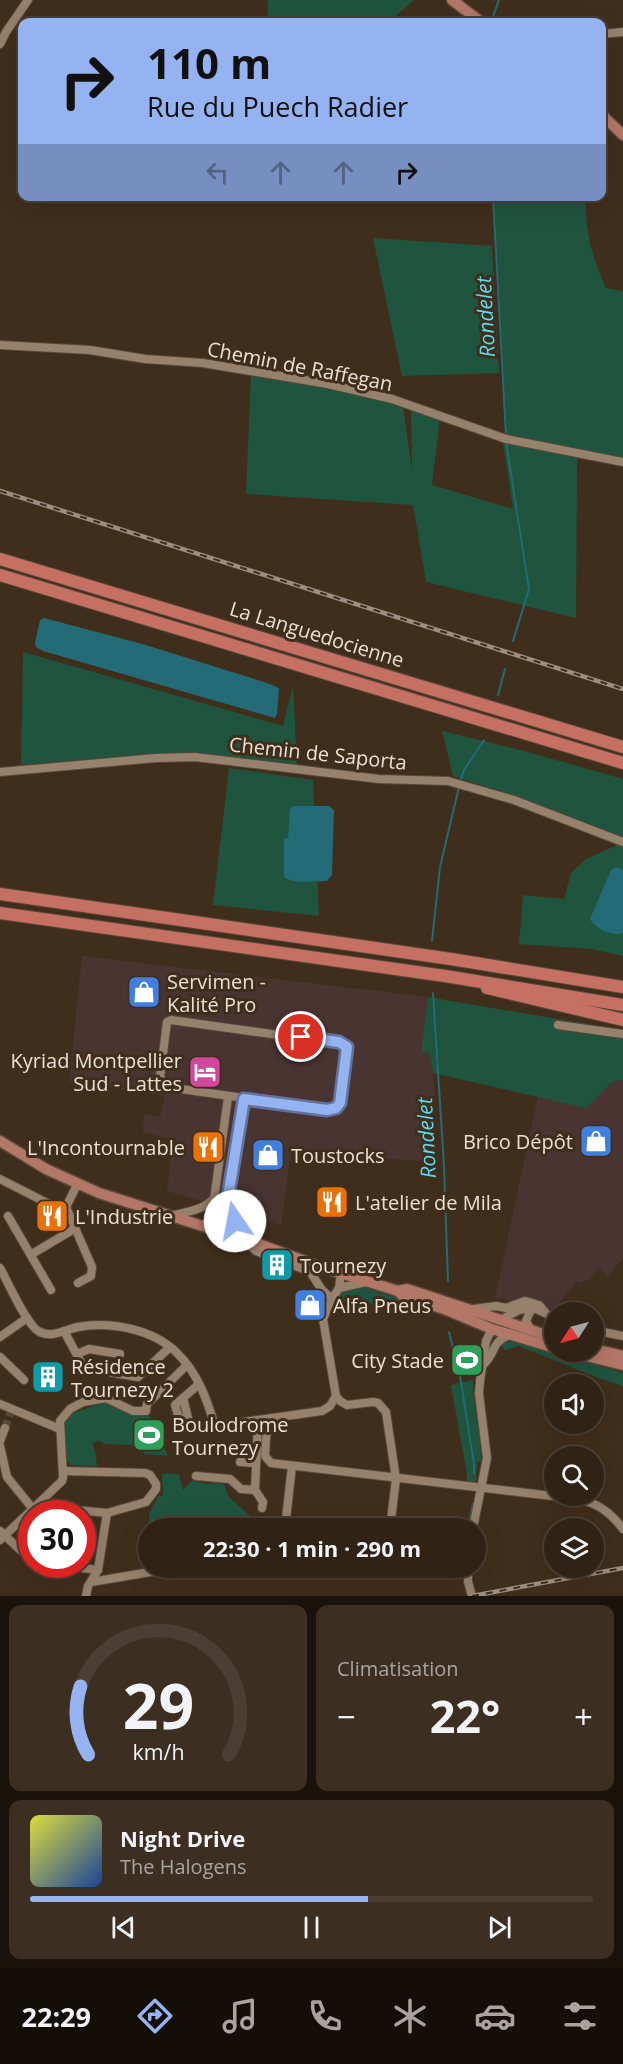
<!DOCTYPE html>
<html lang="fr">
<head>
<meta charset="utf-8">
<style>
  :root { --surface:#302215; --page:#3c2f22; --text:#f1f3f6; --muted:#a8a4a0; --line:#4b3f34; --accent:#95b2f1 }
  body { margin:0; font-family:"Open Sans",sans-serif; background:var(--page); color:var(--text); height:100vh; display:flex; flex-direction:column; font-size:22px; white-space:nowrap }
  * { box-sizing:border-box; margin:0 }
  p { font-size:20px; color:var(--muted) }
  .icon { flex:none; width:33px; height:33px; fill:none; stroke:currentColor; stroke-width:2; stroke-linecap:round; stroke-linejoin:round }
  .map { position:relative; height:1596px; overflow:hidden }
  .drawer { display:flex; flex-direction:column; gap:9px; padding:9px; background:#1a130c; flex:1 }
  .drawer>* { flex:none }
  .guide { position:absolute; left:18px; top:18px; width:588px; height:183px; border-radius:12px; box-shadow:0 6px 24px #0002,0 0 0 2px var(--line); background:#95b2f1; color:#111; overflow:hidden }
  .needle { width:39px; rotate:234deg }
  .controls { position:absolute; left:544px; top:1302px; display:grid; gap:12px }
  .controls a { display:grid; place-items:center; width:60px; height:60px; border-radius:50%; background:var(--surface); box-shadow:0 6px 24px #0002,0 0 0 2px var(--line); font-size:30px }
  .speed { position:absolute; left:18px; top:1500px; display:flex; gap:12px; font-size:30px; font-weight:700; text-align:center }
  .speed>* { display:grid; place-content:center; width:78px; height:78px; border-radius:50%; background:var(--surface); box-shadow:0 6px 24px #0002,0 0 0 2px var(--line); line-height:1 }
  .speed .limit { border:9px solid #d22; background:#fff; color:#111 }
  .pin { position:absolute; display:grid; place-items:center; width:51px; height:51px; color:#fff; margin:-26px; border:3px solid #fff; border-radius:50%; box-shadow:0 2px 6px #0007 }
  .me { position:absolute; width:66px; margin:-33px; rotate:348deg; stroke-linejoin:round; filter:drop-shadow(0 0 4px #0008) }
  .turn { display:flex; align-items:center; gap:21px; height:126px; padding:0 30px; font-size:27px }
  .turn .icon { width:78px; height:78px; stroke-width:2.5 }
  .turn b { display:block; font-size:42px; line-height:51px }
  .lanes { display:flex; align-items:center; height:57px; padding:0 30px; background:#0003; justify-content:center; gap:30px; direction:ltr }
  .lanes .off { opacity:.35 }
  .big { font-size:45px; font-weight:700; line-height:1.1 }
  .drawer .tile { flex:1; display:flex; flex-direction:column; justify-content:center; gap:9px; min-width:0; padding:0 21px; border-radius:12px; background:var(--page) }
  .drawer .dial { align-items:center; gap:0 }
  .dial svg { height:156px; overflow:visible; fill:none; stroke:var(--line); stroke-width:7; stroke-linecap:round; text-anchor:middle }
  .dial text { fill:var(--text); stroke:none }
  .song { display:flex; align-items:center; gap:18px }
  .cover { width:72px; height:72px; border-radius:9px; background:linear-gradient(135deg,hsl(60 70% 55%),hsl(220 70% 35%)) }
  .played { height:6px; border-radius:3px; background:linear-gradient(90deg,var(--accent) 60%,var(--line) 60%) }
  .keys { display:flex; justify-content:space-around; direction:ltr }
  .heat { display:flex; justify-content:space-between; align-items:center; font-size:33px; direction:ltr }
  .drawer .tiles { flex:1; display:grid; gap:9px; grid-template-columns:1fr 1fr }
  .tile:last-child { grid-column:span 2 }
  .trip { position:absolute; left:138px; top:1518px; width:348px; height:60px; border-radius:30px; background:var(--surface); box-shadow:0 6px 24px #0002,0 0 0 2px var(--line); font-weight:700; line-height:60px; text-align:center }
  .dock { display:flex; height:96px; justify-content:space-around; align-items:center; background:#130e08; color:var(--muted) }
  .dock .icon { width:42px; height:42px }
  .dock .active { color:var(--accent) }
  .dock b { font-size:27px; color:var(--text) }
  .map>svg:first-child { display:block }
</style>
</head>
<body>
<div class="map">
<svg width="623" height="1596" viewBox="0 0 623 1596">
  <rect width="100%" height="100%" fill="#402e1c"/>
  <!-- commercial -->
  <g fill="#493432">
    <path d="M82 956 428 997 421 1052 430 1053 433 1073 438 1162 291 1153 281 1225 167 1191 173 1140 143 1132 144 1114 160 1117 165 1096 69 1082Z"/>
    <path d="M623 1080V1258L608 1276 599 1268 589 1280 583 1281 580 1283 577 1281 552 1312 538 1300 526 1298 516 1301 495 1298 538 1096 586 1108 612 1082Z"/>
  </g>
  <!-- green -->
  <g fill="#1f543f">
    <path d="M268 0H414L389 22H267Z"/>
    <path d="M494 197H586C584 228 593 260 606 288L623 291V459L507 435Z"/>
    <path d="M373 238 492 246 499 373 402 376Z"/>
    <path d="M251 372 318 382 403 406 412 471 411 407 440 417 432 485 513 509 503 442 577 456 576 618 426 582 413 505 246 494Z"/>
    <path d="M23 652 283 726 293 685 297 765 196 753H158L21 765Z"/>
    <path d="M442 731 528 752 623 779V837L531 801 453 776Z"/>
    <path d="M229 768 313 780 319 916 213 905Z"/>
    <path d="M619 844 623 846V956L592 949 519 944 523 895 564 899 571 873 586 859Z"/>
    <path d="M428 997 623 1030V1080L612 1082 586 1108 433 1073 430 1053 421 1052Z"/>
    <path d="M354 1287 365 1288 401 1299 402 1302 386 1308H380L360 1300 345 1302 340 1296 342 1292Z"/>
    <path d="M514 1341 623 1373V1386L596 1377 519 1346 505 1350 501 1346 504 1343Z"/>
    <path d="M473 1380C473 1407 481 1433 481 1461L477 1462 476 1482H467V1475L451 1385Z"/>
    <path d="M105 1402 129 1414H144L150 1416 168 1456 144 1454V1448L135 1447 132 1445 105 1444 98 1440 94 1443 93 1446 95 1451 97 1466 71 1465 67 1461 64 1423 73 1413Z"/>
    <path d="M162 1474H179L183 1490C195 1475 194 1483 208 1484 214 1484 218 1482 224 1484L228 1496 259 1524C243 1532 212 1529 193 1528L191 1522 171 1518 159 1528H149V1514L158 1496H163Z"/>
  </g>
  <!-- water -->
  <g fill="#236b76">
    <path d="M44 618 146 645 267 683 279 688 277 714 275 718 43 651 36 647 35 643 40 620Z"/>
    <path d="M293 806H329L334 810 332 875 327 881C313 881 295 885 284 877V839L288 838 290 810Z"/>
    <path d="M616 867 623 870V933C613 937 595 929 590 919L611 870Z"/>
  </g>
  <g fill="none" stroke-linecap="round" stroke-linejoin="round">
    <!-- stream -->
    <g stroke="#236b76" stroke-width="2">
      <path d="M491 22 499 0"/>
      <path d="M493 196 506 435"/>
      <path d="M506 442 529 589 513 641"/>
      <path d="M498 695 505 669"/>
      <path d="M461 779 464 770 484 740"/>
      <path d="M432 941 440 867 459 787"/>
      <path d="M433 993 444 1166 448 1281"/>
      <path d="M449 1332 461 1382 474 1464V1474"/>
      <path d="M468 1528 473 1504"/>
      <path d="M460 1576 462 1568"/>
    </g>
    <!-- minor-tunnel -->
    <path stroke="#5a4938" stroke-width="8" stroke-dasharray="8 4" stroke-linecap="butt" d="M5 1428 12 1409"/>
    <!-- minor casing -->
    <g stroke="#5a4a3b" stroke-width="10">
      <g id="minor">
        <path d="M602 34 623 32"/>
        <path d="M0 44 6 32 28 0"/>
        <path d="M0 345 90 350 145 359 203 363 328 384 392 399 506 439 623 462"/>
        <path d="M0 772 156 758 195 757 379 779 448 781 514 800 623 842"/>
        <path d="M171 1020 343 1044 347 1047 340 1103 336 1108 327 1110 167 1087 160 1077 167 1022Z"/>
        <path d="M558 1025 623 1034"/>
        <path d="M228 1097 211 1222 214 1230 224 1224 228 1217 229 1194 244 1099"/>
        <path d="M0 1179 55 1207H66L77 1185"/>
        <path d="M66 1207 92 1267 91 1276 78 1283"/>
        <path d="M228 1212 239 1226 255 1242"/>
        <path d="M8 1216 51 1290"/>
        <path d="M172 1216C187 1211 204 1211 215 1197"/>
        <path d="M245 1241 256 1251 311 1272"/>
        <path d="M32 1254 74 1229"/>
        <path d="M0 1268C8 1282 25 1322 38 1331 51 1339 64 1330 78 1327 110 1321 153 1329 177 1353 198 1373 207 1400 215 1426L322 1411 330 1406 336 1396"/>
        <path d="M309 1270 322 1290 332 1299"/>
        <path d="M339 1288 366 1282"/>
        <path d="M474 1309 496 1306 506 1308 525 1301 539 1305 545 1312"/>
        <path d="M500 1320 519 1310 534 1308"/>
        <path d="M531 1330 526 1321 530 1312 534 1308 555 1318"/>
        <path d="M594 1330 623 1336"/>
        <path d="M64 1331 84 1368 138 1377 170 1347"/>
        <path d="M0 1337 27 1318"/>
        <path d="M77 1354 89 1349 120 1354"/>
        <path d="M0 1357 24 1380"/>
        <path d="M483 1365C495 1355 491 1342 509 1335"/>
        <path d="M336 1396 340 1401 347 1405 373 1402 378 1403 386 1412 396 1479 390 1528"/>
        <path d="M336 1396 323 1319 332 1299 339 1288 341 1273"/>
        <path d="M183 1398 188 1418H179L175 1405 199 1384"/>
        <path d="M0 1404 60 1429"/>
        <path d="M283 1417C262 1428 267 1434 265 1456L271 1463 578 1499C598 1503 611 1513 623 1529"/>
        <path d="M0 1441 5 1428"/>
        <path d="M0 1446 7 1477 33 1509"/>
        <path d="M240 1462 256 1463"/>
        <path d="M63 1471 145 1473 150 1475 156 1484V1489L146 1502 107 1513 76 1510 72 1514"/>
        <path d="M196 1476 230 1479 241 1489 255 1490"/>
        <path d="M255 1490 258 1421"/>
        <path d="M255 1490 263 1502 262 1508"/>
        <path d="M285 1528 292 1466"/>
        <path d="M473 1528 487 1458 479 1394 480 1381 486 1341 492 1329"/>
        <path d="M0 1531 32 1561"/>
        <path d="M0 1540 62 1481 63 1477 60 1421 70 1409 83 1402 106 1398 133 1411H146L147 1404 187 1365"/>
        <path d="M50 1564 98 1570"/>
        <path d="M468 1568V1582L472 1596"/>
        <path d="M91 1582 174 1568"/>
        <path d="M86 1596 88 1586 98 1570 107 1513"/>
      </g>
    </g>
    <!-- major casing -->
    <g stroke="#5a4a3b" stroke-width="13">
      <g id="major">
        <path d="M452 0 481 22"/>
        <path d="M602 115 623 135"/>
        <path d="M0 1141 46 1169 99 1193 256 1243 321 1267 398 1291 404 1297 444 1309 492 1329 555 1348"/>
        <path d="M398 1291 407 1289 555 1338"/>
        <path d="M594 1349 623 1356"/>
        <path d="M570 1352 623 1365"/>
      </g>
    </g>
    <!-- highway casing -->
    <g stroke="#5a4a3b" stroke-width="14">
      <g id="highway">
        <path d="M0 559 623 747"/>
        <path d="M0 575 623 763"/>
        <path d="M0 894 451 959 623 987"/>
        <path d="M0 913 445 976 623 1005"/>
        <path d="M487 988 623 1020"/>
      </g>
    </g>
    <!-- minor -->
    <use href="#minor" stroke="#96816d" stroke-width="8"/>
    <!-- major -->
    <use href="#major" stroke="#b37768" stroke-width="10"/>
    <!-- highway -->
    <use href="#highway" stroke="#c67064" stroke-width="12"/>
    <!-- rail casing -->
    <g stroke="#9d8e80" stroke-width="4.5">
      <g id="rail">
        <path d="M0 491 623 689"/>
        <path d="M472 1596 623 1568"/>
      </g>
    </g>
    <!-- rail -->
    <use href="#rail" stroke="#402e1c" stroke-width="2" stroke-dasharray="7" stroke-linecap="butt"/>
  </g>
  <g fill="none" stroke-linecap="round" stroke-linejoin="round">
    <!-- route casing -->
    <g stroke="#61749d" stroke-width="15">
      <path id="route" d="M235 1221 228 1212V1197L244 1099 327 1110 336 1108 340 1103 347 1047 339 1042 301 1037"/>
    </g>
    <!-- route -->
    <use href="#route" stroke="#95b2f1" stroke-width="10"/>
  </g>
  <!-- icons -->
  <defs>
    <g id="shop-square" transform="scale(1.725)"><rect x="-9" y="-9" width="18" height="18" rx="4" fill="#3f7fe0" stroke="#402e1c"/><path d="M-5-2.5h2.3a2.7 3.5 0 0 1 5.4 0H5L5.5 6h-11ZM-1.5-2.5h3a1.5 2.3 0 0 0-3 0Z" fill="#fff"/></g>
    <g id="hotel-square" transform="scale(1.725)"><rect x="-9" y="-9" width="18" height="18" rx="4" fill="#d1479c" stroke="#402e1c"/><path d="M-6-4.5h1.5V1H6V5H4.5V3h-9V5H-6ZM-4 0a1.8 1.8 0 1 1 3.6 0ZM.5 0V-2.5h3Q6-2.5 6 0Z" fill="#fff"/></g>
    <g id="restaurant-square" transform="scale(1.725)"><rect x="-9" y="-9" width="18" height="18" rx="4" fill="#e8710a" stroke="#402e1c"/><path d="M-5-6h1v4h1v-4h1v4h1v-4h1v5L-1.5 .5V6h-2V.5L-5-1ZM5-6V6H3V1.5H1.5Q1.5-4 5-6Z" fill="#fff"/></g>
    <g id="building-square" transform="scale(1.725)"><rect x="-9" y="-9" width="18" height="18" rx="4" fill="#0f9aa8" stroke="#402e1c"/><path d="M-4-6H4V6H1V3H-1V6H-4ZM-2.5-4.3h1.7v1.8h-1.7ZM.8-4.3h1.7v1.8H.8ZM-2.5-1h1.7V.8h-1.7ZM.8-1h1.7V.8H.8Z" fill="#fff"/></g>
    <g id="stadium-square" transform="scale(1.725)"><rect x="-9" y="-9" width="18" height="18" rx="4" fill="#2e9e5b" stroke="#402e1c"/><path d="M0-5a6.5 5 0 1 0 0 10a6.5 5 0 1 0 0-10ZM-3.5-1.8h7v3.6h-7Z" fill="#fff"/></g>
  </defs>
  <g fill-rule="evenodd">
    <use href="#shop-square" x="144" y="992"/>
    <use href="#hotel-square" x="205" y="1072"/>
    <use href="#shop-square" x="596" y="1141"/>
    <use href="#restaurant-square" x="208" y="1147"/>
    <use href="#shop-square" x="268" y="1155"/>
    <use href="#restaurant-square" x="332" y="1202"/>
    <use href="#restaurant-square" x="52" y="1216"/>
    <use href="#building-square" x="277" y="1265"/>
    <use href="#shop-square" x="310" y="1305"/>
    <use href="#stadium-square" x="467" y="1360"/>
    <use href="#building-square" x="48" y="1377"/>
    <use href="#stadium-square" x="149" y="1435"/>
  </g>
  <g text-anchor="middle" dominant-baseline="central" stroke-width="6" stroke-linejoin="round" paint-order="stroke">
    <!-- street labels -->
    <g font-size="20" fill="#ebdfd4" stroke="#402e1c">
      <text transform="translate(300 366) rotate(11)">Chemin de Raffegan</text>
      <text transform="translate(317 634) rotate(17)">La Languedocienne</text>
      <text transform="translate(318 753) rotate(6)">Chemin de Saporta</text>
    </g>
    <!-- poi labels -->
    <g font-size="20" fill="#ebdfd4" stroke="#402e1c" text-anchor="start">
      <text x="167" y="981">Servimen -<tspan x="167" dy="23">Kalité Pro</tspan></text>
      <text x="182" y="1060" text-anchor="end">Kyriad Montpellier<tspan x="182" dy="23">Sud - Lattes</tspan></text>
      <text x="573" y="1141" text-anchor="end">Brico Dépôt</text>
      <text x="185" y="1147" text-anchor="end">L'Incontournable</text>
      <text x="291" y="1155">Toustocks</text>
      <text x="355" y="1202">L'atelier de Mila</text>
      <text x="75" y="1216">L'Industrie</text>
      <text x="300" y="1265">Tournezy</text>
      <text x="333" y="1305">Alfa Pneus</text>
      <text x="444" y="1360" text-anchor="end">City Stade</text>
      <text x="71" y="1366">Résidence<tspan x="71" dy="23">Tournezy 2</tspan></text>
      <text x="172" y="1424">Boulodrome<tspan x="172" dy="23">Tournezy</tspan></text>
    </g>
    <!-- water labels -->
    <g font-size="21" font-style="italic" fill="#56ddf2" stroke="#402e1c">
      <text transform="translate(485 317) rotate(-93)">Rondelet</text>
      <text transform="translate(426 1138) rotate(-93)">Rondelet</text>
    </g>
  </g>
</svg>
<div class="controls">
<a><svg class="needle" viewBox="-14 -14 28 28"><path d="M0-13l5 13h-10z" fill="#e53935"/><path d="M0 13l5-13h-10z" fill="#a8a4a0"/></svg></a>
<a><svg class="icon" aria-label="sound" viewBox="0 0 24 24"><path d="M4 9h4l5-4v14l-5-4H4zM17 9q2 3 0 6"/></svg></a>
<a><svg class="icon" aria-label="search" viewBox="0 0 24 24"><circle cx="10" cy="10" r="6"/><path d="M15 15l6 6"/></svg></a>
<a><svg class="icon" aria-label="layers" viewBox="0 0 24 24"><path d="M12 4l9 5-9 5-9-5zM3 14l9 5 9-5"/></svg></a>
</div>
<div class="speed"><div class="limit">30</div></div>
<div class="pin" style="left:301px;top:1037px;background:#d93025"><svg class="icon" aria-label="arrive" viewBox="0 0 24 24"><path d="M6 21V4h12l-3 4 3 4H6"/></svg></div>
<svg class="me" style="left:235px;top:1221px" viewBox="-20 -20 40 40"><circle r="19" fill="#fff"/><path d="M0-13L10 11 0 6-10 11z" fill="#95b2f1"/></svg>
<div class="trip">22:30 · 1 min · 290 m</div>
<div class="guide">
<div class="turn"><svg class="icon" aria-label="right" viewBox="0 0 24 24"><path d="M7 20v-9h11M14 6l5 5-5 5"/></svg><div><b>110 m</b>Rue du Puech Radier</div></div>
<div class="lanes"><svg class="icon off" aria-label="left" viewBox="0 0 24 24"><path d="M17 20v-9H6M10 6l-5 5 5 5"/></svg><svg class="icon off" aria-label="ahead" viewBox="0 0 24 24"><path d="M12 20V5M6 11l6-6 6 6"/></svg><svg class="icon off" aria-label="ahead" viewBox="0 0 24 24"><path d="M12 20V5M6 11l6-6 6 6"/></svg><svg class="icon" aria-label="right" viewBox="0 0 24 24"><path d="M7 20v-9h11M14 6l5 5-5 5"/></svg></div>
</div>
</div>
<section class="drawer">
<div class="tiles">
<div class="tile dial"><svg viewBox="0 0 100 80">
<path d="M14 69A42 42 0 1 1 86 69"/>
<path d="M14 69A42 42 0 0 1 10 34" stroke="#95b2f1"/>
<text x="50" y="56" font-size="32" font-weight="700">29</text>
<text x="50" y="72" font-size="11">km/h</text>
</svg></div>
<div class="tile"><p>Climatisation</p>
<div class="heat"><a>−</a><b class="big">22°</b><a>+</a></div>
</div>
<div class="tile">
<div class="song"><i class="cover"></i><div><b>Night Drive</b><p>The Halogens</p></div></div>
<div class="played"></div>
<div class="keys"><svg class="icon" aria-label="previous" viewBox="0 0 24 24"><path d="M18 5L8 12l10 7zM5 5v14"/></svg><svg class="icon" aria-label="pause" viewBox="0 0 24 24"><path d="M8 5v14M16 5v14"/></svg><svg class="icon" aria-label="next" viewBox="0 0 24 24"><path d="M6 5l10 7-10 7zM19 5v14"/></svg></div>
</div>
</div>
</section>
<nav class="dock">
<b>22:29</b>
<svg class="icon active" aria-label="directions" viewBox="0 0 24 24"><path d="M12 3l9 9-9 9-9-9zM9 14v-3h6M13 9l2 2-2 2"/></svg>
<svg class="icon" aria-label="music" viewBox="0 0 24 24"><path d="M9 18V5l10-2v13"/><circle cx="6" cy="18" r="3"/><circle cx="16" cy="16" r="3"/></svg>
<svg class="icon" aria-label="phone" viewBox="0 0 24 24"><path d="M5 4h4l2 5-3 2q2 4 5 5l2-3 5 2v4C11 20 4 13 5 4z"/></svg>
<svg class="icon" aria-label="climate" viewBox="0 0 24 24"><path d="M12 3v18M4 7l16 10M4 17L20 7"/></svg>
<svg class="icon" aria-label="car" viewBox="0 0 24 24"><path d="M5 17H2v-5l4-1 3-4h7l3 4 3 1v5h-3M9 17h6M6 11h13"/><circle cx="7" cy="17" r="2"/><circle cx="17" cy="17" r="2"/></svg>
<svg class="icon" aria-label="filters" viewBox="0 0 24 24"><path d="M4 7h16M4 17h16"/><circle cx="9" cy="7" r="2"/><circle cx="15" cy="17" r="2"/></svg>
</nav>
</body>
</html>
